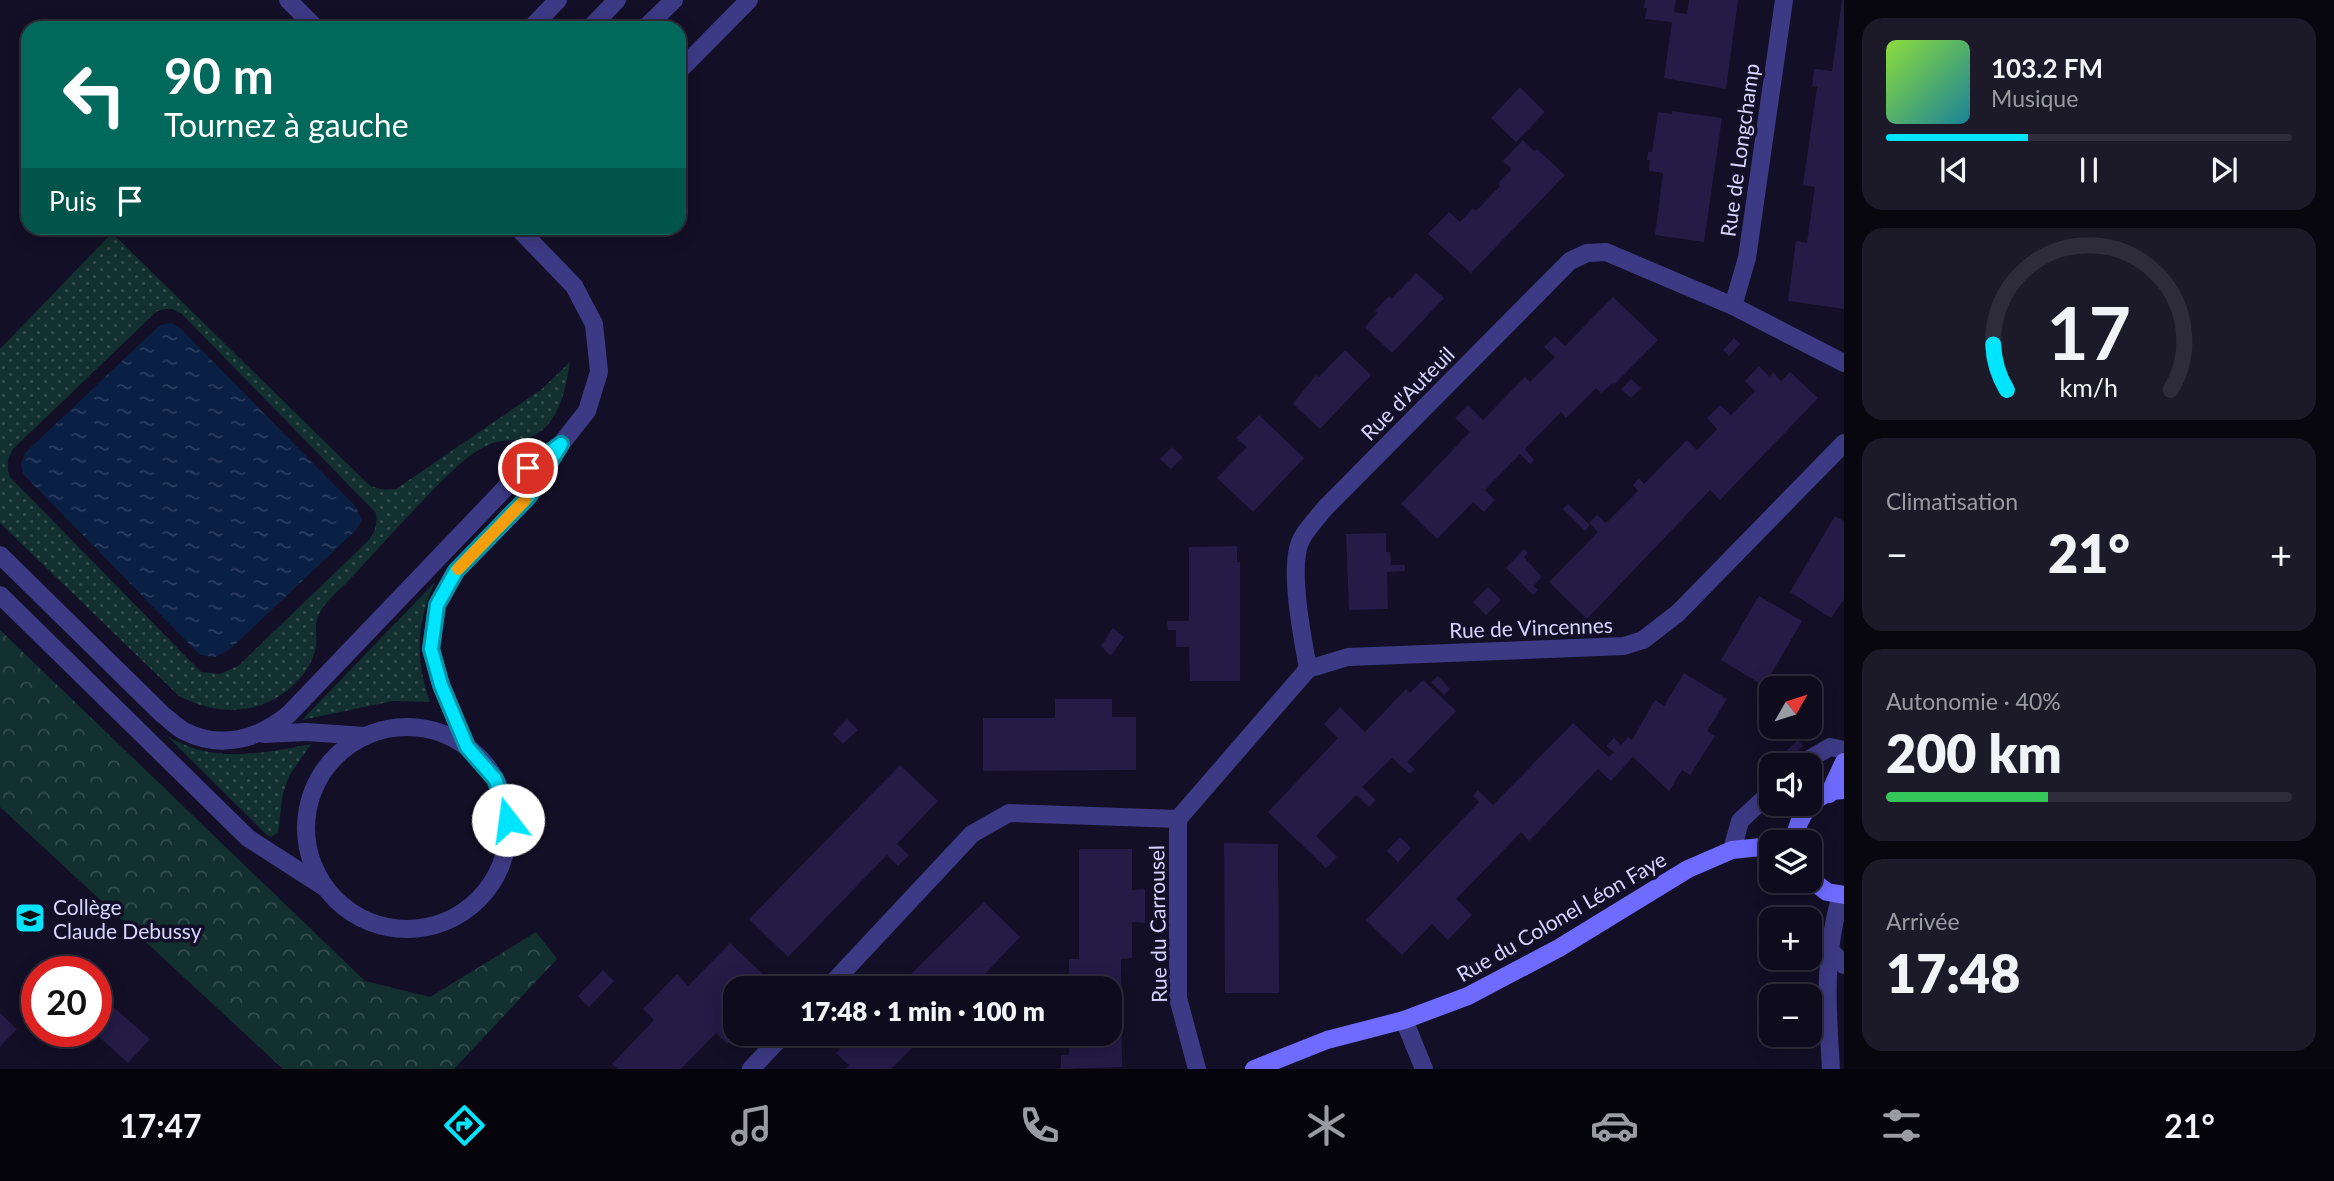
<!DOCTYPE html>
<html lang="fr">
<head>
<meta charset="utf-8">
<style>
  :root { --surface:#0e0b1c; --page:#1c1929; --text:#f1f3f6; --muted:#9b9ba3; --line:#2e2b3b; --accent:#00e5ff }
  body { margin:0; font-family:Lato,sans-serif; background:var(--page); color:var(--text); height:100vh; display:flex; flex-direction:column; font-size:26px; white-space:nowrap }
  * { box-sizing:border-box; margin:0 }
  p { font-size:23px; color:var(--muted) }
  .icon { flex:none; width:38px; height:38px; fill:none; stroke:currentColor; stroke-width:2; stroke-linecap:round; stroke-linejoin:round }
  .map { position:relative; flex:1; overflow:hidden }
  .side { display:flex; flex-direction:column; gap:18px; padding:18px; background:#08060f; width:490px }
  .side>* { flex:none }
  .banner { position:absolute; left:21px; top:21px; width:665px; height:214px; border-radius:21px; box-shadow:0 4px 18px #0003,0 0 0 2px var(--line); background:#00695c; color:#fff; overflow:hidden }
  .needle { width:46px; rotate:51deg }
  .fabs { position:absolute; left:1759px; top:676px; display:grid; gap:14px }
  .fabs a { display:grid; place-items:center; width:63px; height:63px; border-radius:14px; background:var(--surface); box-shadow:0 4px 18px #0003,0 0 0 2px var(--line); font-size:35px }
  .speed { position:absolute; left:21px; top:956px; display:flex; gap:14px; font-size:35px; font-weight:700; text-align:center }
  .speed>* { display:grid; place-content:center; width:91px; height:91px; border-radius:50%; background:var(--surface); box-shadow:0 4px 18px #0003,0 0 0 2px var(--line); line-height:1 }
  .speed .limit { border:10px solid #d22; background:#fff; color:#111 }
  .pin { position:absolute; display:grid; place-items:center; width:60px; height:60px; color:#fff; margin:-30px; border:4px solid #fff; border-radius:50%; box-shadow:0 2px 7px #0007 }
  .me { position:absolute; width:77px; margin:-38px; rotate:345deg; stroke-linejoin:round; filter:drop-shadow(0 0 5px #0008) }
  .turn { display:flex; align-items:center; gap:24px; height:147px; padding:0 28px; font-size:32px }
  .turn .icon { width:91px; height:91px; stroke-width:2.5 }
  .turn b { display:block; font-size:49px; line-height:60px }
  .then { display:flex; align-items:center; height:66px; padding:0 28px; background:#0003; gap:14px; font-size:26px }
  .big { font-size:52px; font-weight:800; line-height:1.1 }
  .side .card { flex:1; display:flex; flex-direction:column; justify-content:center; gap:10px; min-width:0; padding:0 24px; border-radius:21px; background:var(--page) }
  .side .dial { align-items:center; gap:0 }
  .dial svg { height:182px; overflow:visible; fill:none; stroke:var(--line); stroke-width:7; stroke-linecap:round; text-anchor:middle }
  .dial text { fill:var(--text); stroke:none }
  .song { display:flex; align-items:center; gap:21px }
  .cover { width:84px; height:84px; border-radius:10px; background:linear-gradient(135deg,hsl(90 70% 55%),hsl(190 70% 35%)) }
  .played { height:7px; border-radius:4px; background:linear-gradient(90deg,var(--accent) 35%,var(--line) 35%) }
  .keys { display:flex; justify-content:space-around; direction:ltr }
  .heat { display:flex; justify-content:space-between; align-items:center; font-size:38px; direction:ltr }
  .charge { height:10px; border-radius:5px; background:linear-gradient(90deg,#34c759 40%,var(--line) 0) }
  .trip { position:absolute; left:723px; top:976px; width:399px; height:70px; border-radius:21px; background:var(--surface); box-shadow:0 4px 18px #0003,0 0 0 2px var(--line); font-weight:800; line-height:70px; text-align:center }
  .tabs { display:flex; height:112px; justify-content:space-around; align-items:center; background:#06040b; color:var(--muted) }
  .tabs .icon { width:49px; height:49px }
  .tabs .active { color:var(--accent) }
  .tabs b { font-size:32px; color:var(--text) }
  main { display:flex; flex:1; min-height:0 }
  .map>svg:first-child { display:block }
</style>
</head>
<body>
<main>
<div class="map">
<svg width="1844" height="1069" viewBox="0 0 1844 1069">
  <defs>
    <pattern id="grass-dots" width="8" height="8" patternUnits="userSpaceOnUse" patternTransform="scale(1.75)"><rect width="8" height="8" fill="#12302f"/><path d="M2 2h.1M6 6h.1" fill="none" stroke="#344d4e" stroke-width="1.8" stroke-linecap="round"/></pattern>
    <pattern id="forest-crowns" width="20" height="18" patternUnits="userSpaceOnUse" patternTransform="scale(1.75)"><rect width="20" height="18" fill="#12302f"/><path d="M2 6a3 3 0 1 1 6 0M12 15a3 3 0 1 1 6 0" fill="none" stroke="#344d4e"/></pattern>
    <pattern id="water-ripples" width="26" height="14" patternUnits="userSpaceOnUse" patternTransform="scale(1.75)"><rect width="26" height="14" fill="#0a1f44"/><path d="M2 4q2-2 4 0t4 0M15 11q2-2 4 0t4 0" fill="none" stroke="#2d3f60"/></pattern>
  </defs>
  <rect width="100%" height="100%" fill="#130f26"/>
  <!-- grass -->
  <g fill="url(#grass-dots)" fill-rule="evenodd">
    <path d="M112 233 368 484C378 490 385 490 396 489L542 389 570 362C565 392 558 430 525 439 514 442 504 439 493 443 470 451 448 475 431 492 404 520 378 549 351 578 341 589 326 600 319 614 314 623 317 635 316 645 313 668 295 687 276 698 245 716 210 712 179 696L0 523V349ZM164 309H172L182 314 376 513C377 526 376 532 367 542L238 666 220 674 201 672 10 477C6 467 7 459 13 449L157 311Z"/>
    <path d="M435 582C416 623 415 659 430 702L393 701 302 720Z"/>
    <path d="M166 735C210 764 262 754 311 744L289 776 283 793 278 833 271 837 267 835Z"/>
  </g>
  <!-- forest -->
  <path fill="url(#forest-crowns)" d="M0 630 365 981 430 997 536 932 557 959 454 1069H283L0 807Z"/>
  <!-- water -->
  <path fill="url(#water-ripples)" d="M171 323 180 328 356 507 362 520 355 531 229 650 215 657 200 655 23 474 21 463 25 453 160 325Z"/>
  <!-- building -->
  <g fill="#241b47">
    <path d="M1645 0H1676L1674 12 1687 14 1689 0H1738L1726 89 1664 78 1672 22 1645 19 1647 8H1644Z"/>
    <path d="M1842 0H1844V309L1788 301 1796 241 1807 243 1815 187 1803 185 1817 87 1812 86 1814 69 1832 71Z"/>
    <path d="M1520 87 1545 112 1516 142 1491 118Z"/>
    <path d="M1672 111 1722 118 1704 242 1655 235 1663 173 1649 171 1650 160H1647L1648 152H1652L1658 112 1672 114Z"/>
    <path d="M1523 140 1534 151 1537 149 1565 175 1471 273 1428 234 1449 212 1460 222 1473 208 1476 211 1500 186 1498 183 1512 169 1503 161Z"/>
    <path d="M1416 273 1444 298 1392 353 1365 327 1377 313 1375 311 1389 296 1391 299Z"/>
    <path d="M1613 297 1658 340 1614 385 1613 383 1601 393 1596 388 1566 418 1561 412 1525 449 1534 460 1530 464 1520 454 1485 490 1495 500 1484 512 1473 502 1437 539 1401 504 1470 432 1455 418 1468 405 1483 420 1525 377 1530 382 1555 357 1544 347 1555 336 1565 346Z"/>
    <path d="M1734 338 1740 344 1729 356 1723 350Z"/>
    <path d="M1345 350 1371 375 1320 429 1293 404 1316 375 1319 377Z"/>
    <path d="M1759 366 1770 377 1773 372 1781 381 1790 372 1818 398 1720 500 1710 490 1587 619 1549 582 1598 532 1589 523 1597 515 1606 523 1638 491 1633 485 1639 478 1644 484 1687 440 1697 450 1717 429 1707 418 1720 405 1731 415 1755 391 1745 381Z"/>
    <path d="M1631 379 1641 388 1631 398 1621 389Z"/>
    <path d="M1259 415 1304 458 1253 512 1217 478 1247 447 1236 438Z"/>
    <path d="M1172 447 1183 457 1171 469 1160 459Z"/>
    <path d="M1568 504 1590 525 1585 531 1563 509Z"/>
    <path d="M1835 516 1844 521V599L1831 618 1790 592Z"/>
    <path d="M1386 533V552H1390L1391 565H1405V571L1387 572 1388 609 1349 610 1346 534Z"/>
    <path d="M1237 546V562H1240V681H1190L1189 647H1176V630H1168L1167 621H1189V547Z"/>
    <path d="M1524 549 1528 553 1524 557 1542 577 1533 586 1538 590 1533 595 1506 568Z"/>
    <path d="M1488 587 1501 600 1486 615 1473 602Z"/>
    <path d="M1759 596 1802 621 1764 686 1721 660Z"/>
    <path d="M1113 628 1124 637 1111 656 1101 646Z"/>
    <path d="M1684 673 1727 699 1707 731 1715 736 1690 775 1682 770 1669 791 1633 757 1611 781 1598 769 1529 841 1521 832 1456 899 1472 915 1448 940 1432 924 1402 955 1366 920 1479 802 1473 796 1478 790 1493 805 1573 723 1609 757 1614 752 1606 746 1614 738 1621 745 1628 737 1632 740 1655 700 1664 706Z"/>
    <path d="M1438 676 1450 689 1444 695 1431 682Z"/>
    <path d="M1423 680 1456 711 1407 762 1415 769 1410 774 1392 758 1362 787 1376 800 1369 807 1356 795 1316 836 1337 857 1326 868 1268 812 1338 738 1324 724 1340 707 1365 732 1406 689 1410 693Z"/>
    <path d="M1055 699H1112V717H1136V770L983 771V718H1055Z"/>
    <path d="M847 719 858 730 843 744 833 734Z"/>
    <path d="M1798 740 1803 746 1790 758 1785 752Z"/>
    <path d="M900 765 938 801 897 844 909 855 898 866 887 855 788 957 749 919Z"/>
    <path d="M1400 837 1411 848 1398 862 1387 851Z"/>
    <path d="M1224 843 1278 844 1279 993H1225Z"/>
    <path d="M1079 849H1132V890L1145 889V923L1132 922V958L1121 959 1122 1067 1061 1069V1055H1069V1034H1110V989H1069V959H1079Z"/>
    <path d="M984 902 1020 937 971 989H896Z"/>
    <path d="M730 943 768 979 758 989H735V1034H737L727 1044 716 1033 681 1069H618L612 1064 654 1020 643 1009 677 974 688 986Z"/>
    <path d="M603 970 614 981 589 1007 578 996Z"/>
    <path d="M111 1005 150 1039 128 1063 93 1031H96V1022Z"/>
    <path d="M0 1013 17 1029 0 1047Z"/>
    <path d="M850 1034H926L891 1069H845L849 1065 836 1053 853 1036Z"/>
  </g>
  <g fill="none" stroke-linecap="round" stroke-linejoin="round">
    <!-- lane -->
    <g stroke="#3d3a85" stroke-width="18">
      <path d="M288 0 316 28"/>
      <path d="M531 28 558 0"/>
      <path d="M590 28 617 0"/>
      <path d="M645 28 674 0"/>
      <path d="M679 71 749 0"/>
      <path d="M0 555 162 714C169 719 176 727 184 731 221 750 259 739 289 714L512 481 561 444"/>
      <path d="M0 595 248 838 324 887"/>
      <circle cx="407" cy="828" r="101"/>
      <path d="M264 734 306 732 365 736"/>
      <path d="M467 746 441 685 431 649 437 605 456 571 529 496 561 444 587 411 599 372 594 324 574 286 518 228"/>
      <path d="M1799 765 1830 747 1844 750"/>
      <path d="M1732 850 1740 821 1771 792"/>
    </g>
    <!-- street -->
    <g stroke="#3d3a85" stroke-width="18">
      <path d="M1733 306 1747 258 1784 0"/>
      <path d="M1308 669 1348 657 1624 646 1643 640 1678 613 1844 443"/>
      <path d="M1178 819 1308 669C1303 639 1287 564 1302 538 1308 527 1318 517 1326 507L1570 261 1587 253 1606 252 1733 306 1844 363"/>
      <path d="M1178 819V998L1197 1069"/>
      <path d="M1829 949 1844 965"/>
      <path d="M827 989 972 834 1009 813 1178 819"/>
      <path d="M1404 1020 1424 1069"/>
      <path d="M751 1069 784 1034"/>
      <path d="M1831 1069C1827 1006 1823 957 1841 895"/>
    </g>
    <!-- secondary -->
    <g stroke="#6f6bff" stroke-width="18">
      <path d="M1829 794 1844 762"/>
      <path d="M1795 842C1796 816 1816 790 1844 790"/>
      <path d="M1810 879 1827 892 1844 895"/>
      <path d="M1254 1069 1327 1040 1404 1020 1468 996 1559 948 1688 869 1732 850 1771 846"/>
    </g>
  </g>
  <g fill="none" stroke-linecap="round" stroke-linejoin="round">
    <!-- route casing -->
    <g stroke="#0095a6" stroke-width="18">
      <path id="route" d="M508 820 505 806 495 779 467 747 441 685 431 649 437 605 456 571 529 496 561 444 528 468"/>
    </g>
    <!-- route -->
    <use href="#route" stroke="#00e5ff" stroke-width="12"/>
    <!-- slow -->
    <path stroke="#f59e0b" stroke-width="12" d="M458 569 525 500"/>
  </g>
  <!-- icons -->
  <defs>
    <g id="school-square" transform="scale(1.575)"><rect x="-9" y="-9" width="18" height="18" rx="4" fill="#00e5ff" stroke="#130f26"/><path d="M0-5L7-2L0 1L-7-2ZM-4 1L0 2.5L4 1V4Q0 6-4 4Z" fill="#111"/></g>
  </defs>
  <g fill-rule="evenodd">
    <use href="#school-square" x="30" y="918"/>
  </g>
  <g text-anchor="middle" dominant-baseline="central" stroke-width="7" stroke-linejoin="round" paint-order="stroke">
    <!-- street labels -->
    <g font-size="21" fill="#d9d4ff" stroke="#130f26">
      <text transform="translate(1739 150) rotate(-82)">Rue de Longchamp</text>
      <text transform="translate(1407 393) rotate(-45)">Rue d'Auteuil</text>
      <text transform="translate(1531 627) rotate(-2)">Rue de Vincennes</text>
      <text transform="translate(1561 916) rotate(-30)">Rue du Colonel Léon Faye</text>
      <text transform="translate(1157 924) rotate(-91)">Rue du Carrousel</text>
    </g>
    <!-- poi labels -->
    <g font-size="21" fill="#d9d4ff" stroke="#130f26" text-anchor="start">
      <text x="53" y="906">Collège<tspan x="53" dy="24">Claude Debussy</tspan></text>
    </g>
  </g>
</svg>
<div class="fabs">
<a><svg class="needle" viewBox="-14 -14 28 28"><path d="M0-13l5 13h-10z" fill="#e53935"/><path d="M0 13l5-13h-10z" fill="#9b9ba3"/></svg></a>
<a><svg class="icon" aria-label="sound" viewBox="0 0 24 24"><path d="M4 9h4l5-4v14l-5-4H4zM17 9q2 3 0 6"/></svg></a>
<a><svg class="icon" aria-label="layers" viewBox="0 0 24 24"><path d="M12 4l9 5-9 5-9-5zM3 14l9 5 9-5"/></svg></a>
<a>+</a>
<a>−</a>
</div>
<div class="speed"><div class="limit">20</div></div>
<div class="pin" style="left:528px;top:468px;background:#d93025"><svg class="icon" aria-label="arrive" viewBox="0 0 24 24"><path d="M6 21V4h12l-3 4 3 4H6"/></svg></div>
<svg class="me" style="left:508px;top:820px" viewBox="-20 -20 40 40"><circle r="19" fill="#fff"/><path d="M0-13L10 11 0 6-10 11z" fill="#00e5ff"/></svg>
<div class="trip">17:48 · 1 min · 100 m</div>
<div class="banner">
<div class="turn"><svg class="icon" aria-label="left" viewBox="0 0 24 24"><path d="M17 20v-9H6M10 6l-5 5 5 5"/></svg><div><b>90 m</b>Tournez à gauche</div></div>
<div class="then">Puis<svg class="icon" aria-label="arrive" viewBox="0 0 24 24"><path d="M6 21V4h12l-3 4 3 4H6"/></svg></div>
</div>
</div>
<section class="side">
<div class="card">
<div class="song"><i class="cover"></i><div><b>103.2 FM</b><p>Musique</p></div></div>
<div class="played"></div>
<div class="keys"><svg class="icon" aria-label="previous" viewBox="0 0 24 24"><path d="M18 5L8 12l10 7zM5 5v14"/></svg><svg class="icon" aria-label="pause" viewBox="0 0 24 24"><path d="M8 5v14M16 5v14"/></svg><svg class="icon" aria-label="next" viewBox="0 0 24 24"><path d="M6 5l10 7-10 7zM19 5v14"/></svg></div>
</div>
<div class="card dial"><svg viewBox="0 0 100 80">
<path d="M14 69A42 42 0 1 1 86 69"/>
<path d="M14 69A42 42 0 0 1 8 49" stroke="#00e5ff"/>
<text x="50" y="56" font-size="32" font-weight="700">17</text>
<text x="50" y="72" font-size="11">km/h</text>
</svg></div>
<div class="card"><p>Climatisation</p>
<div class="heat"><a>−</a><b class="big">21°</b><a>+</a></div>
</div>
<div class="card"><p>Autonomie · 40%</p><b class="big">200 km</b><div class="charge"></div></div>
<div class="card"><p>Arrivée</p><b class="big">17:48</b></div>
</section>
</main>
<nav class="tabs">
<b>17:47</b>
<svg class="icon active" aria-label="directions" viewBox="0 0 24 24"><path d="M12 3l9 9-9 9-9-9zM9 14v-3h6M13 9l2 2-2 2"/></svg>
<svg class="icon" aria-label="music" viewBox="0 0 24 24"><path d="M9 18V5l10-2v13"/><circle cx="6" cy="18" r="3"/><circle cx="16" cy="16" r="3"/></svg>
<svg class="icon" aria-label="phone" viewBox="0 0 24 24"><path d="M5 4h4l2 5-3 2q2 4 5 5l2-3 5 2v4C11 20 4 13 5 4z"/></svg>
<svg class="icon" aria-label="climate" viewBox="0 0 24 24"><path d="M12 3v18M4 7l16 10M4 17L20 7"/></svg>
<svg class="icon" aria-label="car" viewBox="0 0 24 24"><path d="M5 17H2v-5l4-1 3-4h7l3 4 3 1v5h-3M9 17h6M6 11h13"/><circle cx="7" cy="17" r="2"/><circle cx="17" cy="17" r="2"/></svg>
<svg class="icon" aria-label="filters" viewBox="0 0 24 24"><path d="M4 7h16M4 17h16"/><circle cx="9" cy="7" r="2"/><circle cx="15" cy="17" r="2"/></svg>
<b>21°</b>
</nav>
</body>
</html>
